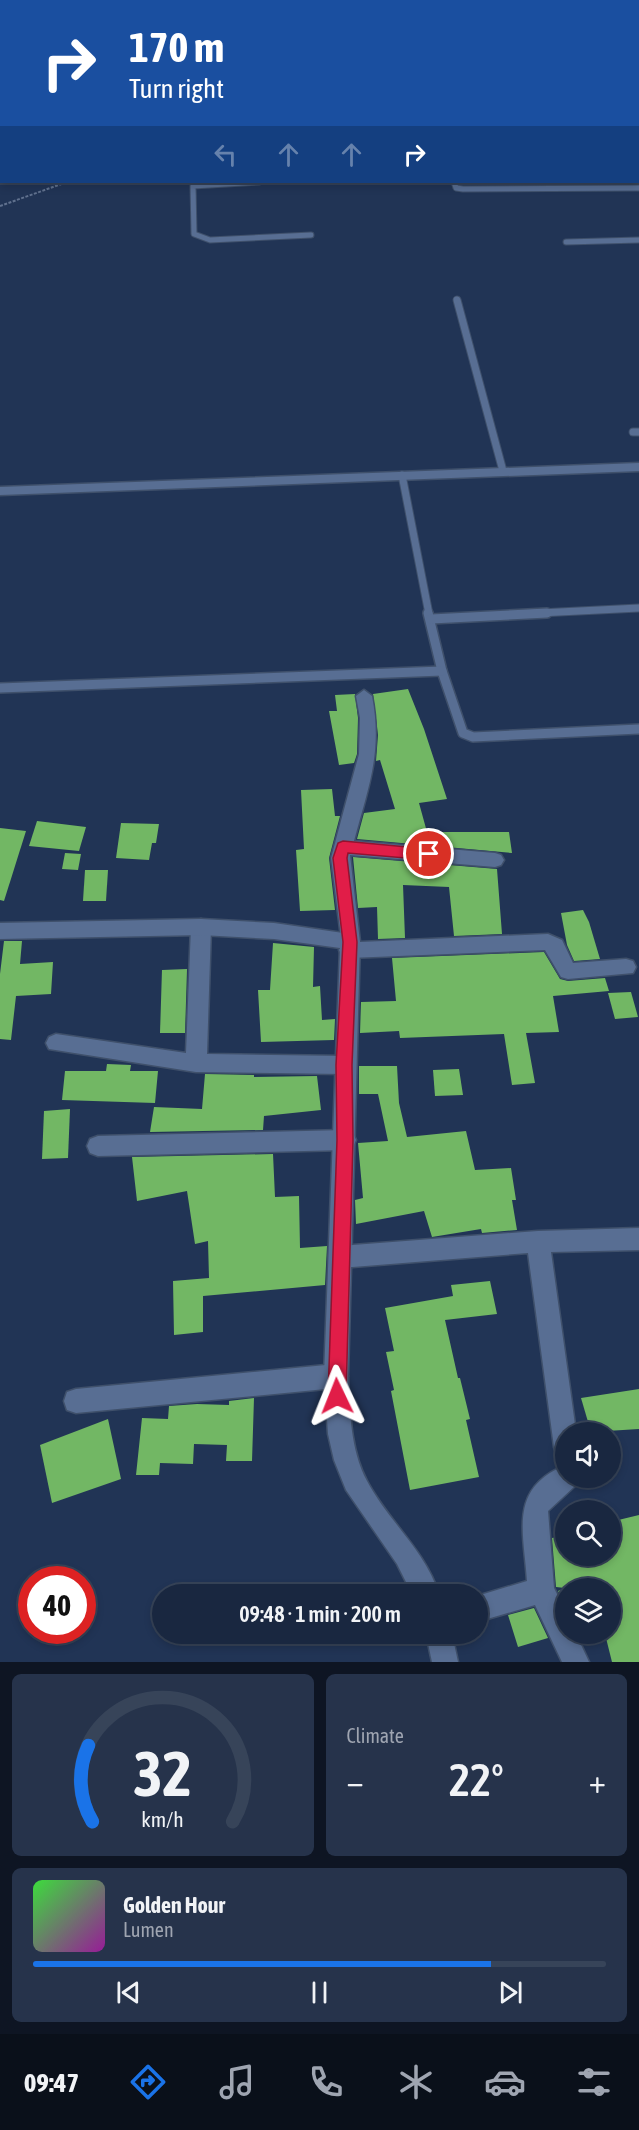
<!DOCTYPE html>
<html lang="en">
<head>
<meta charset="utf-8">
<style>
  :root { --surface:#192740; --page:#26334b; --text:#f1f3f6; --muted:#9fa5b1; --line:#374459; --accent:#1a73e8 }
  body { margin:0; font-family:"Asap Condensed",sans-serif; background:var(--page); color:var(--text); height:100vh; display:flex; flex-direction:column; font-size:22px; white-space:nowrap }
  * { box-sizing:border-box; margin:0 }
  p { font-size:20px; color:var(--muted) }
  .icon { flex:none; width:33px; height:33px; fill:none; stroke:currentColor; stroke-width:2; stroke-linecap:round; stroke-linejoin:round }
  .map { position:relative; height:1662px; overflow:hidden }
  .details { display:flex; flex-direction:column; gap:12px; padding:12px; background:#0e1523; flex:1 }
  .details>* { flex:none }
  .banner { position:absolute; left:0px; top:0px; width:639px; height:183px; box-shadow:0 3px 9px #0003,0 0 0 2px var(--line); background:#1a4fa0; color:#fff; overflow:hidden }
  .buttons { position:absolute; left:555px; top:1422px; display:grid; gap:12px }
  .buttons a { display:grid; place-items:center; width:66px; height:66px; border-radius:50%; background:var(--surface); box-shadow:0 3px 9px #0003,0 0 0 2px var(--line); font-size:30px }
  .speed { position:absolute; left:18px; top:1566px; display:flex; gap:12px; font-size:30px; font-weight:700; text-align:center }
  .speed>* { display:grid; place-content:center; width:78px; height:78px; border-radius:50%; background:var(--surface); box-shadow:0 3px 9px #0003,0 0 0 2px var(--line); line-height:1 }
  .speed .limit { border:9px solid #d22; background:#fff; color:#111 }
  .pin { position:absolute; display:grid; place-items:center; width:51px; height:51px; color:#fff; margin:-26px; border:3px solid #fff; border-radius:50%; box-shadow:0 2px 6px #0007 }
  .me { position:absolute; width:66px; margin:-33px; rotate:358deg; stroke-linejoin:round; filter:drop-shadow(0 0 4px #0008) }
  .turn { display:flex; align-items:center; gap:21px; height:126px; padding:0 30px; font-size:27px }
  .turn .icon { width:78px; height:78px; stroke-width:2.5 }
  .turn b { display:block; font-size:42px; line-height:51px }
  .lanes { display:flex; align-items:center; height:57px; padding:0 30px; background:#0003; justify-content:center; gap:30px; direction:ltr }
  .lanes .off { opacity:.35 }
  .big { font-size:45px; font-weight:600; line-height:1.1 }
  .details .card { flex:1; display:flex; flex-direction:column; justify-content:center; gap:9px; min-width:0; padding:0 21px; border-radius:9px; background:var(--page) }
  .details .dial { align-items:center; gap:0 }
  .dial svg { height:156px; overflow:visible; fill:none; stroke:var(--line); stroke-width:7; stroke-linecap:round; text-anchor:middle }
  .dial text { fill:var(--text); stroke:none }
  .song { display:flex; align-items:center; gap:18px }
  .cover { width:72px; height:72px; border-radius:9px; background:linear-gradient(135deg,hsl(120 70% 55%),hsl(300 70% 35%)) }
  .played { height:6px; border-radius:3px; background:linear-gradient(90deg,var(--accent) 80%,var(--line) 80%) }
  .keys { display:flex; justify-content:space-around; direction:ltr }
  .heat { display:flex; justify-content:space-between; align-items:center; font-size:33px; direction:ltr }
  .details .tiles { flex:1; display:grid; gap:12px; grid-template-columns:1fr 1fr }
  .card:last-child { grid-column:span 2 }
  .trip { position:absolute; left:152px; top:1584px; width:336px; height:60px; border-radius:30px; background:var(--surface); box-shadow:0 3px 9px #0003,0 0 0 2px var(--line); font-weight:600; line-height:60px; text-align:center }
  .menu { display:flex; height:96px; justify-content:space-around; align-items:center; background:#0a101a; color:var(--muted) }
  .menu .icon { width:42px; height:42px }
  .menu .active { color:var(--accent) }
  .menu b { font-size:27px; color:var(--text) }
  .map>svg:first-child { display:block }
</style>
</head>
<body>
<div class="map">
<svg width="639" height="1662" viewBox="0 0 639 1662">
  <rect width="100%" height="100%" fill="#213455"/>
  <!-- building -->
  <g fill="#72b764">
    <path d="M408 689 424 729 447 799 419 803 427 832H509L512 853 357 839 364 813 395 809 380 760 376 761 378 735 373 694Z"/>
    <path d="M355 694 358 718 357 754 354 763 339 765 329 711H337L335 695Z"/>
    <path d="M332 789 335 816H340L329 858 335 910 300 911 296 850 304 849 301 790Z"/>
    <path d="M37 821 86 827 79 851 29 846Z"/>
    <path d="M121 823 159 824 156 843H152L149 860 116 858Z"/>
    <path d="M0 828 26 831 4 901 0 900Z"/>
    <path d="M65 853 81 854 78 870 62 869Z"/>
    <path d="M353 857 497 869 502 934 454 936 449 887 403 885 405 938 378 939 377 907 358 908Z"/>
    <path d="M85 870H108L106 901H83Z"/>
    <path d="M583 910 589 922 600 959 574 961 567 945 561 913Z"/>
    <path d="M4 941H22L20 964 53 962 51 994 16 996 11 1040 0 1039V974Z"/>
    <path d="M273 943 314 947 313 987 320 986 322 1020 335 1019 334 1040 261 1042 258 990H270Z"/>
    <path d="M544 952 560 979 568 981 605 978 609 991 553 996 559 1032 526 1033 535 1083 512 1085 504 1034 400 1038 399 1031 360 1033 361 1002 396 1001 392 958Z"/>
    <path d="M187 969 185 1033H160L162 970Z"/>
    <path d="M631 992 638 1017 615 1019 608 993Z"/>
    <path d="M107 1064 131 1065 130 1071H158L155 1103 62 1100 65 1071H106Z"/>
    <path d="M359 1066H397L399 1103 407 1137 466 1131 475 1170 511 1168 516 1200H512L517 1230 482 1233 481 1229 432 1237 424 1211 356 1224 355 1200 363 1198 358 1143 388 1141 378 1094H359Z"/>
    <path d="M459 1069 463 1095 435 1096 433 1070Z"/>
    <path d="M205 1074 254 1075V1077L317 1076 321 1110 264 1116 263 1130 150 1132 154 1107 202 1109Z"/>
    <path d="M70 1109 68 1158 42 1159 44 1111Z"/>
    <path d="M273 1154 275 1197 299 1196 300 1248 327 1246 325 1285 203 1296V1332L174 1335 173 1281 209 1278 208 1241 195 1244 187 1191 137 1201 132 1157Z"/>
    <path d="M490 1281 497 1314 445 1320 458 1378H460L470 1419 466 1420 479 1477 410 1490 391 1391 394 1390 386 1352 394 1351 385 1308 453 1296 451 1285Z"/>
    <path d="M639 1389V1429L591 1432 581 1398Z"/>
    <path d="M254 1398 252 1461H226L227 1445 194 1444 193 1464 160 1463 159 1475H136L142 1418 168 1419 169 1406 197 1404 229 1405V1401Z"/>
    <path d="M108 1419 121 1479 52 1503 40 1445Z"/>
    <path d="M639 1515V1662H612L605 1634H610V1588H566V1606L558 1591 565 1588 556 1587 552 1538 566 1535V1556H610V1522Z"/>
    <path d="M534 1608 548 1638 518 1647 508 1615Z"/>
  </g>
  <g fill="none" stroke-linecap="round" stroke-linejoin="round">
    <!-- service-far2 casing -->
    <g stroke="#3f506b" stroke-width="7">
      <g id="service-far2">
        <path d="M259 182 193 186 194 234 210 240 311 235"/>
        <path d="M454 182 456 188 463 189 639 188"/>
        <path d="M566 242 639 240"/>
      </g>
    </g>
    <!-- service-far1 casing -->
    <g stroke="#3f506b" stroke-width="9">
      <g id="service-far1">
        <path d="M457 300 503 471"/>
        <path d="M633 432H639"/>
        <path d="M402 475 429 614"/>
        <path d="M519 614 639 608"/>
      </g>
    </g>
    <!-- service casing -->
    <g stroke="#3f506b" stroke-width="12">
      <g id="service">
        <path d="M428 613 442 671 463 733 473 737 639 729"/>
        <path d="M431 619 547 613"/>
        <path d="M0 688 442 671"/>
      </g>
    </g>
    <!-- minor casing -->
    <g stroke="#3f506b" stroke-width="3">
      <g id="minor">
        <path d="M581 0H591L581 2Z"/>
        <path d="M364 690 372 696C383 752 368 788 354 841L495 853 501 855 504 860 501 865 495 867 350 855 360 942 548 934 562 940 573 963 626 959 633 961 636 967 633 973 568 979 561 977 545 950 349 958 342 956 339 950 342 945 331 858 359 754 360 718 356 696Z"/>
        <path d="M201 919 208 922 211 927 207 1054 344 1056 351 1059 354 1065 351 1071 344 1074 196 1072 49 1049 46 1043 49 1037 56 1034 186 1053 191 927 194 922Z"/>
        <path d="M345 1130 353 1133 356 1140 353 1147 345 1150 98 1156 90 1153 87 1146 90 1139 98 1136Z"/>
        <path d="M639 1228V1250L551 1252 576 1432H566V1459L557 1456 554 1447 528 1253 340 1268 332 1265 329 1257 332 1249 340 1246 538 1231Z"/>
        <path d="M336 1364 344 1368 348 1376 344 1384 336 1388 76 1413 67 1410 64 1401 67 1392 76 1389Z"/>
        <path d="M566 1465V1478H578L575 1486 548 1511 554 1588 566 1612V1634H576L589 1662H562L535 1605 477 1622V1596L527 1581C524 1532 508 1488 566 1465Z"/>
      </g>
    </g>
    <!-- tertiary casing -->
    <g stroke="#3f506b" stroke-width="3">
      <g id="tertiary">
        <path d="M639 463V471L0 495V487Z"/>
        <path d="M201 919 274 923 350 934 357 936 360 942 348 1376C350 1411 350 1449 367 1481 388 1521 425 1550 439 1594H412L397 1564 346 1490 334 1460 328 1434 324 1376 340 948 274 939 201 935 0 939V923Z"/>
        <path d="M426 1634H452L458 1662H432Z"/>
      </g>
    </g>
    <!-- path -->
    <path stroke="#60718e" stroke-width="2" stroke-dasharray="3 1.5" stroke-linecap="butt" d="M0 206 67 182"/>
    <!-- service-far2 -->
    <use href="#service-far2" stroke="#586e93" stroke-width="5"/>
    <!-- service-far1 -->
    <use href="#service-far1" stroke="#586e93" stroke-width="7"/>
    <!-- service -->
    <use href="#service" stroke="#586e93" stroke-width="9"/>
    <!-- minor -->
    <use href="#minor" fill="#586e93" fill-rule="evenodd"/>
    <!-- tertiary -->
    <use href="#tertiary" fill="#586e93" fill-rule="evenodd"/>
  </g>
  <!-- route -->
  <path fill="#e11d48" stroke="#92132f" stroke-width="1.5" d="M343 841 429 849 436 854 429 860 348 853 347 858 357 942 352 1065 353 1140 346 1396 344 1402 337 1405 331 1402 328 1396 337 1140 336 1065 343 942 333 858 338 843Z"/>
</svg>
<div class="buttons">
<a><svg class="icon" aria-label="sound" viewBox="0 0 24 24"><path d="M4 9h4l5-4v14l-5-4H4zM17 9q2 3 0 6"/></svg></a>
<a><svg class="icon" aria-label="search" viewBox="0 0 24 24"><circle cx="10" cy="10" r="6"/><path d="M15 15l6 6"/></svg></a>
<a><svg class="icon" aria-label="layers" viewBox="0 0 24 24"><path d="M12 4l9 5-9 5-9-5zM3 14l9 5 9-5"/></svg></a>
</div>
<div class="speed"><div class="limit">40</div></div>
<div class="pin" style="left:429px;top:854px;background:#d93025"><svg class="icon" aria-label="arrive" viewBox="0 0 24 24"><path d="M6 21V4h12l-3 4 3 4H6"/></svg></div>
<svg class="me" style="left:337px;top:1396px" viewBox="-20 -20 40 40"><path d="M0-17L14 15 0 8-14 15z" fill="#e11d48" stroke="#fff" stroke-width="4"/></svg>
<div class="trip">09:48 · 1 min · 200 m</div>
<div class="banner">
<div class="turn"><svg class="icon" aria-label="right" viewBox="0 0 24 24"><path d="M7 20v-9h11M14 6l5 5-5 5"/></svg><div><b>170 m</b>Turn right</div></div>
<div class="lanes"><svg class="icon off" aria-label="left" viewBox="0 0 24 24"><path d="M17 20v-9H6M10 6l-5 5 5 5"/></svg><svg class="icon off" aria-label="ahead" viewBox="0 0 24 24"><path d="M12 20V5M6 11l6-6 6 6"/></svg><svg class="icon off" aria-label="ahead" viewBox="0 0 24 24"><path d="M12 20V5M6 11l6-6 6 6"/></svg><svg class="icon" aria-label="right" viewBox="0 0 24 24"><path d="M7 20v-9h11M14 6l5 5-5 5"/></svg></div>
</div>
</div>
<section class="details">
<div class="tiles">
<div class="card dial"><svg viewBox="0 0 100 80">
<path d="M14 69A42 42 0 1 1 86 69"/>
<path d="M14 69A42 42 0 0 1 12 30" stroke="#1a73e8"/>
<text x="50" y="56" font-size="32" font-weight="700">32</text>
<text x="50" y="72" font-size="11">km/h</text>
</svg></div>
<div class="card"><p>Climate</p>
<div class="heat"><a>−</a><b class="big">22°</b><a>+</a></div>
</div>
<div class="card">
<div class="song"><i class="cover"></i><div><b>Golden Hour</b><p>Lumen</p></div></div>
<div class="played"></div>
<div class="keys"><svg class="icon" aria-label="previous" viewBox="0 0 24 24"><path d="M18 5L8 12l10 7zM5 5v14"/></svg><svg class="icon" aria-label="pause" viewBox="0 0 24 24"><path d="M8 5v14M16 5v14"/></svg><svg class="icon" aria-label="next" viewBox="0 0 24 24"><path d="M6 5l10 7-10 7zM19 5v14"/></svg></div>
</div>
</div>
</section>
<nav class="menu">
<b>09:47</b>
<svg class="icon active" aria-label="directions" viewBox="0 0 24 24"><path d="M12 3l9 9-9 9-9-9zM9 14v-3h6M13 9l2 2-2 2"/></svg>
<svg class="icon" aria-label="music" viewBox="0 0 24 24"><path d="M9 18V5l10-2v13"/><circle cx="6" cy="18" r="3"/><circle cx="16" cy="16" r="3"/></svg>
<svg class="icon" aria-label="phone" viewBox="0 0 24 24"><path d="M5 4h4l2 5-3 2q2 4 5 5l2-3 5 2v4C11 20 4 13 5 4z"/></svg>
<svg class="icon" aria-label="climate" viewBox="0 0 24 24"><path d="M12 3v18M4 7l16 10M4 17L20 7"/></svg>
<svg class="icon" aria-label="car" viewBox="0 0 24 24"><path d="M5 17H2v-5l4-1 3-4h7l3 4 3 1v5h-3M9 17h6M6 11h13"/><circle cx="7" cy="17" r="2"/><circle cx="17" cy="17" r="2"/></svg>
<svg class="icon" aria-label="filters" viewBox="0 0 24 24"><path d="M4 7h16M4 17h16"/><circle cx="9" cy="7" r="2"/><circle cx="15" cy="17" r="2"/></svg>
</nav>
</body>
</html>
